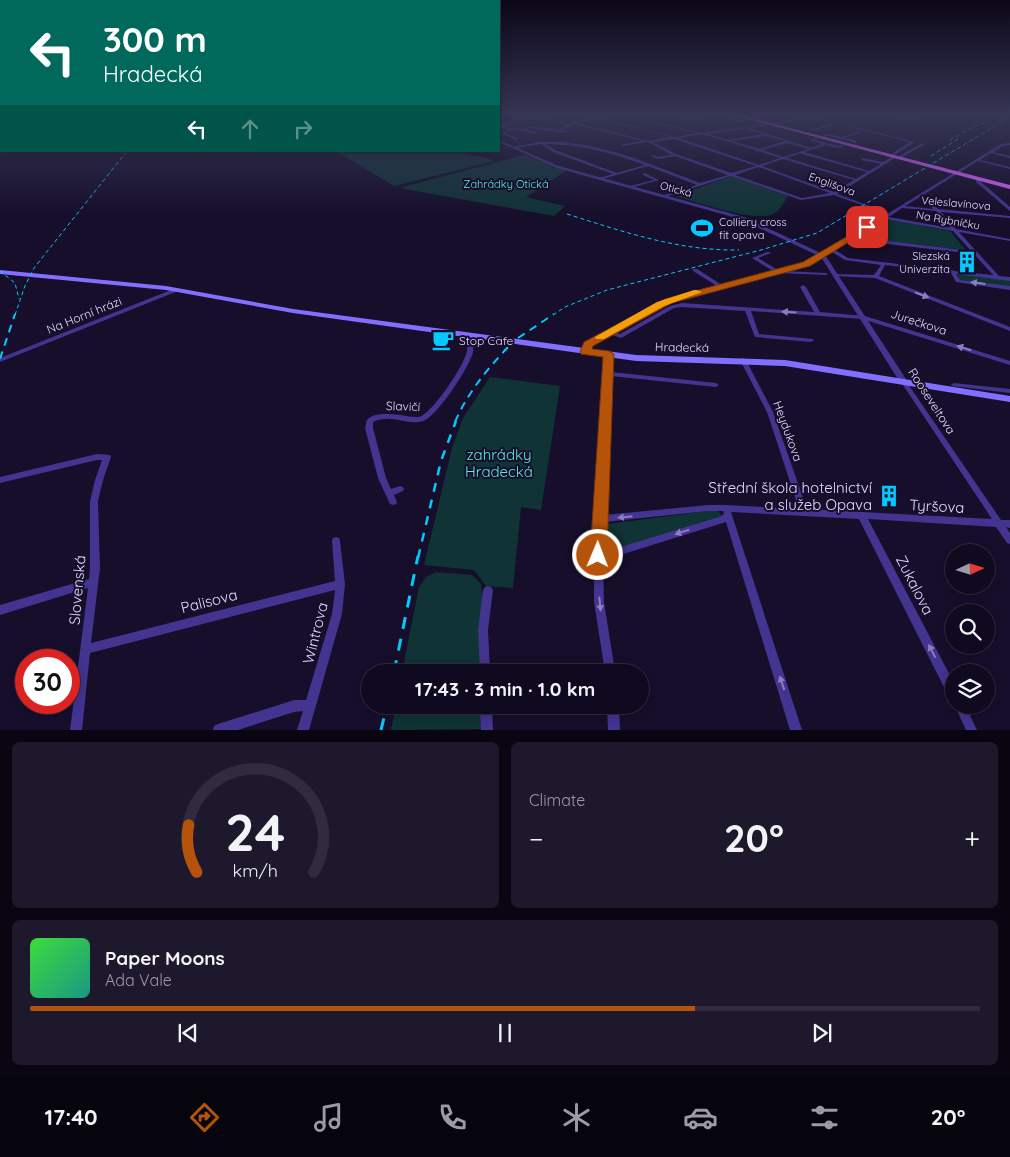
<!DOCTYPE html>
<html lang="en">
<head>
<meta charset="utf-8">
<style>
  :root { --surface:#100a20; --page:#1e182d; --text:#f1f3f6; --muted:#9c9aa5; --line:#302b3e; --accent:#b45309 }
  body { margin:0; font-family:Quicksand,sans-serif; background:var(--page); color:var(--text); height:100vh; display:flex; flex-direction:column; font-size:19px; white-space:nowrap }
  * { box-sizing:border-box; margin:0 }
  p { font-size:16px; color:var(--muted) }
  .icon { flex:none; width:28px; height:28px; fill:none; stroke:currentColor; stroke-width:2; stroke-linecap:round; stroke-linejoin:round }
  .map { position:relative; height:730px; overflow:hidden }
  .panel { display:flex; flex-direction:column; gap:12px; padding:12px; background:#090612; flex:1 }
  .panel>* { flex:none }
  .top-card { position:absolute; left:0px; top:0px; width:500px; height:152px; box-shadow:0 2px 12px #0003,0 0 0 1px var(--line); background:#00695c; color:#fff; overflow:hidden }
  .needle { width:32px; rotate:86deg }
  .fabs { position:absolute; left:945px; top:544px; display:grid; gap:10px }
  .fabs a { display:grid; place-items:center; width:50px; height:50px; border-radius:50%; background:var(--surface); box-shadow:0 2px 12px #0003,0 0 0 1px var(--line); font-size:25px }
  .speed { position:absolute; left:15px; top:649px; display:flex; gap:10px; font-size:25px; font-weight:700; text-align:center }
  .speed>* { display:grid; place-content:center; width:65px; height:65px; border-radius:50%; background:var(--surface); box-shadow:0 2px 12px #0003,0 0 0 1px var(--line); line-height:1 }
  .speed .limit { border:8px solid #d22; background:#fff; color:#111 }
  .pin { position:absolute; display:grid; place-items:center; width:42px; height:42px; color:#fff; margin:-21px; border-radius:10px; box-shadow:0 2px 8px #0006 }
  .me { position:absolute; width:55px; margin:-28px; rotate:1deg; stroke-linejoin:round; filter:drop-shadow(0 0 4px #0008) }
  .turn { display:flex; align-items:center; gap:18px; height:105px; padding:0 20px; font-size:22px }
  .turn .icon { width:65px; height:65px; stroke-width:2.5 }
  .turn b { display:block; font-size:35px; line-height:42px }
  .lanes { display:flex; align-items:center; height:48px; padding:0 20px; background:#0003; justify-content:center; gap:25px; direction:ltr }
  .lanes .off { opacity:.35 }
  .big { font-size:38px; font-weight:700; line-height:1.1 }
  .panel .card { flex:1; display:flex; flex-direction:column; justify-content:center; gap:8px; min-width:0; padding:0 18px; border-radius:8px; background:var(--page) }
  .panel .dial { align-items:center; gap:0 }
  .dial svg { height:130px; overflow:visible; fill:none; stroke:var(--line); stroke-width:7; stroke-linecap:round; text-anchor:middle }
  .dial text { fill:var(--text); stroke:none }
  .song { display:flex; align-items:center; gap:15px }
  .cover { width:60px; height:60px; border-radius:8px; background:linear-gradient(135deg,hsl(120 70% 55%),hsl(170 70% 35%)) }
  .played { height:5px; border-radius:2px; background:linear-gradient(90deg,var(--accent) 70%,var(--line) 70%) }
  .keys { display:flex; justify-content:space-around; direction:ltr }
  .heat { display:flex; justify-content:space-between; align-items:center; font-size:28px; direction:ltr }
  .panel .tiles { flex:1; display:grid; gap:12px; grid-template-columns:1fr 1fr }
  .card:last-child { grid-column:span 2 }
  .trip { position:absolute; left:361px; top:664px; width:288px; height:50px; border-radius:25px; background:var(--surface); box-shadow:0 2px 12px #0003,0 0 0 1px var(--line); font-weight:700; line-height:50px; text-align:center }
  .tabs { display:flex; height:80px; justify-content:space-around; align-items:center; background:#06040d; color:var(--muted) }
  .tabs .icon { width:35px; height:35px }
  .tabs .current { color:var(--accent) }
  .tabs b { font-size:22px; color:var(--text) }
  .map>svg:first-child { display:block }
</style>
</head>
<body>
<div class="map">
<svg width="1010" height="730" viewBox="0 0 1010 730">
  <rect width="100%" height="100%" fill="#160e2b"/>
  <!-- green -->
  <g fill="#103336">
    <path d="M336 151H459C474 158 479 154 494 161L394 186Z"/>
    <path d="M524 155 566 171 526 197 565 206 554 216 399 188Z"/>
    <path d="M732 176 788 196C784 202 780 211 773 214 754 223 697 202 675 196Z"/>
    <path d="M888 219 950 231 966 250 860 238Z"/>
    <path d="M956 273 1010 280V287L960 280Z"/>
    <path d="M490 377 560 386 541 510 521 507 513 588 486 586 474 570 424 565 452 448 463 418Z"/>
    <path d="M716 510 721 514 719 518 618 550H603L601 545 602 528 607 524Z"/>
    <path d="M436 572 472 575 481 584 484 609 480 672H402L419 587 426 577Z"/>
    <path d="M396 705H482V729L391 730Z"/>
  </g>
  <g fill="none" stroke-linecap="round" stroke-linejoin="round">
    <!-- minor -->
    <g fill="#42348f" fill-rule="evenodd">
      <path d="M534 113H538L532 116 569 124 589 118 567 113H573L609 120 674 137 698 133 645 121 646 120 703 133 810 117 795 113C802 113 808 117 815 117 826 117 837 113 848 113L819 118 915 142 891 157H890V155L910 142 815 118 708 134 728 140 763 134 748 130 749 128 811 148 823 144 809 140 816 138 818 139 815 140 838 146 842 145 844 146 838 148 826 145 804 152 869 171 881 164 862 160V158L883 162 893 156H895V158L837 194 889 213 1001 144 1010 143V145L1003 146 993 152 1010 156V158L991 153 980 160 1010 167V169L978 161 905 206 933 209 924 198 926 197 938 209 1010 216V218L941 212 956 229 1010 239V241L959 232 999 276 1010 277V281L956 274 960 280 1010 286V290L956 282 951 273 885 265 879 276 1010 327V331L875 278 833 276V275L835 274 874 275 881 265 845 260 832 252 814 263 785 271 825 273H827V275L777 273 670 302 614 332 620 334 670 306 682 303 814 312 800 287 803 285 806 287 820 312 865 316 1010 361V365L862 319 751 311 759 334 813 339 814 340 811 342 755 337 745 311 682 307 674 308 623 337 621 338 610 334 593 343 587 353H583L582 352 589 341 606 331 608 330 666 300 717 286 693 271V269H697L722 285 773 271 752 258 767 252H769L771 253 758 258 778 270 810 261 829 250V248H832L886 214 834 195 801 200 731 176 665 197 663 196 664 195 697 185 648 166 599 180V178L613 174 553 152 541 144 515 148 513 147 539 142H562L586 145 611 151 634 158 700 183 728 175 675 156 658 159 651 156 653 155 658 157 672 155 648 142 622 146 623 144 643 141 574 124 562 130 568 131 567 133 530 128 527 130 536 132V134L512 129 505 133 517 138 516 140 502 133 509 129 499 128V126ZM529 117 566 125 559 130 530 126 524 129 504 127ZM592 118 649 131 670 137 648 141 577 123ZM703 134 756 150V152L759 151 780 158 759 165 679 138ZM766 136 785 141 759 149 732 141ZM674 139 756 166 731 173 676 154 652 142ZM787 143 808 149 783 157 762 150ZM545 144C580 144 612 153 645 165L617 173 555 150ZM801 153 802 154 867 172 856 179 787 158ZM783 159 854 180 834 192 762 166ZM759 167 830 193 802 198 735 175ZM902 208 936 211 950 228 889 217ZM886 219 953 231 971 251 855 237ZM852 240 974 254 993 275 954 271 952 270H950L848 258 835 250Z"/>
      <path d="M657 113H664L720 122 719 123Z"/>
      <path d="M713 113H717L744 121 742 122Z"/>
      <path d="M878 113H884L910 118 920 115 914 113H919L924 115 910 120Z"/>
      <path d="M833 123 834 125 811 131 810 130Z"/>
      <path d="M860 131 862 132 845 138 857 141 856 143 829 136 824 137 822 136 829 134 842 137Z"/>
      <path d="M922 143 925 144 899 159 896 158Z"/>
      <path d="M643 173H645L659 180 630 188V186L654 180 643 175Z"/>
      <path d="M176 288 178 289V291L0 362V358Z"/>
      <path d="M469 334 472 336C472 341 474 346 473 352 470 366 437 417 423 421 407 426 390 413 373 422V428L386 478 391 489 400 486 403 487 404 489 403 491 394 495 397 502 396 504 393 505 390 504 378 478 365 428C366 427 366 421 367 420 375 409 404 416 416 417 419 417 420 417 423 415 435 408 464 366 467 351 468 346 466 341 466 336Z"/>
      <path d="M609 352 612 354 611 372 716 383 719 385 716 387 611 376 604 515 708 505H726L799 509 767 412 740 360 743 358 746 360 773 412 807 509 992 519 901 382 902 381H906L1001 520H1010V528L1006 527 1010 533V544L1007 543 996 527 868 519 954 683V700L950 699 859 519 731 512 802 730H790L726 522 617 556 603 558 604 602 615 672H605L594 602V555L596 521 595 519 596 517 605 375 604 374 605 373 606 354ZM708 511H723L724 514 719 517 617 548 603 550 604 522Z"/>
      <path d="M954 383 1010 389V393L952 386 951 385Z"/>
      <path d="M97 454 110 455 111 457 103 480 98 501 100 568 91 643 335 581 332 541 333 538 336 537 339 538 340 541 345 584 342 614 309 730H297L303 711 294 712 238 730H213L214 726 218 724 294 700H306L332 614 335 590 90 653 82 730H70L88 588 0 615V605L89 579 90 568V501L95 480 102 460H97L0 483V477Z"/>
      <path d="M488 586 491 587 493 590 488 630 490 672H480L478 630 483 590 485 587Z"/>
      <path d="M954 704 965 705 977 730H966Z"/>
      <path d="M480 705H492L493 730H481Z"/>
      <path d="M607 705H619L620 730H608Z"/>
    </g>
    <!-- tertiary -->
    <g fill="#42348f" fill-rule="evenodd">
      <path d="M499 140 559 166 744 217 825 255 908 382 907 384H901L821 257 740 219 557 168 499 142Z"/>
      <path d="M977 178H981L980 181 1010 207V211L976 182Z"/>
    </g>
    <!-- secondary -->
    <path fill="#836fff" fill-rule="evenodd" d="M0 270 166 286 293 309 636 355 785 360 1010 396V402L785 366 636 361 293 313 166 290 0 274Z"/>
    <!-- primary -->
    <path fill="#d55fff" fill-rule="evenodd" d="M725 113H732L1010 185V189Z"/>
    <!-- rail-far3 -->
    <g stroke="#04c9ff" stroke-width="1" stroke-dasharray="4 3" stroke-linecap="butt">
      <path d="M950 140 975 126 988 122"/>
      <path d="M931 156 958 139"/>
      <path d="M567 214C624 232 679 251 739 250"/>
      <path d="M0 271 15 283 19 299"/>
      <path d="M15 315 25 286 34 268 127 151"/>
      <path d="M553 315 565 307 607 290 761 250 817 233 1010 117"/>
    </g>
    <!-- rail-far2 -->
    <g stroke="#04c9ff" stroke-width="2" stroke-dasharray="8 6" stroke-linecap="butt">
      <path d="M518 338 554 314"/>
      <path d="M0 359 15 314"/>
      <path d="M455 422C468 392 488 368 510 345"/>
    </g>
    <!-- rail-far1 -->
    <path stroke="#04c9ff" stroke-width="2.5" stroke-dasharray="9 8" stroke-linecap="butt" d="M418 558 441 461 456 421"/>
    <!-- rail -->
    <g stroke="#04c9ff" stroke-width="3" stroke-dasharray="12 10" stroke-linecap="butt">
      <path d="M394 672 418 556"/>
      <path d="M381 730 387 705"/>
    </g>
  </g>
  <!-- one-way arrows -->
  <defs><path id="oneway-solid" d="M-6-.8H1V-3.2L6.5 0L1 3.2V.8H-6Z" transform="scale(1.25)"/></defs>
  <g fill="#8a7ec1">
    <use href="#oneway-solid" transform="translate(978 283) rotate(-173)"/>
    <use href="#oneway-solid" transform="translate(922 295) rotate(21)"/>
    <use href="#oneway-solid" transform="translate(789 312) rotate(-176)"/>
    <use href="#oneway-solid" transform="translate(964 348) rotate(-162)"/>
    <use href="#oneway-solid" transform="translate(625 517) rotate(174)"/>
    <use href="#oneway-solid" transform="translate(682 532) rotate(163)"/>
    <use href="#oneway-solid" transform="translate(600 604) rotate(84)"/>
    <use href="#oneway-solid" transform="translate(932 651) rotate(-117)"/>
    <use href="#oneway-solid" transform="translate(782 683) rotate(-108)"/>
  </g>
  <!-- sky -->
  <linearGradient id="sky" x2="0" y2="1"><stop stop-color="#0c0818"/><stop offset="0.53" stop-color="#363655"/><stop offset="1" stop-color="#363655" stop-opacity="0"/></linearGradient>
  <rect width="1010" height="215" fill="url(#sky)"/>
  <!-- route -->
  <path fill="#b45309" stroke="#753606" d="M867 225 870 226V229L810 266 672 303 593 346 592 349 609 351 614 354 607 555 604 560 598 562 593 560 590 555 603 357 581 354 580 352 584 342 665 299 803 262Z"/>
  <!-- slow -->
  <path fill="#f59e0b" d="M694 290H697L702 292 664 306 604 339H596L595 337 657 302Z"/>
  <!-- icons -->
  <defs>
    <g id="stadium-bare" transform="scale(1.725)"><path d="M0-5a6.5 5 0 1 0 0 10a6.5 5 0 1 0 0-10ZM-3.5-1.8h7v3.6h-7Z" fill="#04c9ff" stroke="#160e2b" stroke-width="2.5" paint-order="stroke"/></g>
    <g id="building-bare" transform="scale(1.725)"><path d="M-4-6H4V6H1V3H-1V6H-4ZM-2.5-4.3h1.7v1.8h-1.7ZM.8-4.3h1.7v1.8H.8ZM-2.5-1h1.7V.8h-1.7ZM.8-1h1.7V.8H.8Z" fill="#04c9ff" stroke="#160e2b" stroke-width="2.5" paint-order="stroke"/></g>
    <g id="cafe-bare" transform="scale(1.725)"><path d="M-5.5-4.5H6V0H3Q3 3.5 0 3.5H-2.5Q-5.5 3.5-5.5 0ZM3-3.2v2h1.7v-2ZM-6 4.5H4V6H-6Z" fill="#04c9ff" stroke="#160e2b" stroke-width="2.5" paint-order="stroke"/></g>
  </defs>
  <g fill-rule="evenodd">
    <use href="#stadium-bare" x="702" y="228"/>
    <use href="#building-bare" x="967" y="262"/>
    <use href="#cafe-bare" x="443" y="340"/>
    <use href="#building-bare" x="889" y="496"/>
  </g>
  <g text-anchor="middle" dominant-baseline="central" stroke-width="4" stroke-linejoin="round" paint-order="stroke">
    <!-- far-park labels -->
    <g font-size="11" fill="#56ecd8" stroke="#160e2b">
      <text x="506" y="184">Zahrádky Otická</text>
    </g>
    <!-- far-street labels -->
    <g font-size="11" fill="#e1d8ff" stroke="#160e2b">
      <text transform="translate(832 184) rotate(20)">Englišova</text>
      <text transform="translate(676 189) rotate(15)">Otická</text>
      <text transform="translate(956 203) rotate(5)">Veleslavínova</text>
      <text transform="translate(948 220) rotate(10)">Na Rybníčku</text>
    </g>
    <!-- far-poi labels -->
    <g font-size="11" fill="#e1d8ff" stroke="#160e2b" text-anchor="start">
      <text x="719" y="222">Colliery cross<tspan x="719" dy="13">fit opava</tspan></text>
      <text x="950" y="256" text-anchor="end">Slezská<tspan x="950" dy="13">Univerzita</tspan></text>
    </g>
    <!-- street labels -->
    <g font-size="12" fill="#e1d8ff" stroke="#160e2b">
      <text transform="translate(84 315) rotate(-22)">Na Horní hrázi</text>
      <text transform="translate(919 322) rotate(18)">Jurečkova</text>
      <text transform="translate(682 347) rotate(1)">Hradecká</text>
      <text transform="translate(932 401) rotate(57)">Rooseveltova</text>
      <text transform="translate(403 406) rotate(2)">Slavičí</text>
      <text transform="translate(788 431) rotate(70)">Heydukova</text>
    </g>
    <!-- poi labels -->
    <g font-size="12" fill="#e1d8ff" stroke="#160e2b" text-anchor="start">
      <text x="459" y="340">Stop Cafe</text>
    </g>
    <!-- near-park labels -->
    <g font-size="15" fill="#56ecd8" stroke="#160e2b">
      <text x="499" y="454">zahrádky<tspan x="499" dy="17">Hradecká</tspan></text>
    </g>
    <!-- near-poi labels -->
    <g font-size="15" fill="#e1d8ff" stroke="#160e2b" text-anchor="end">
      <text x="872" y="487">Střední škola hotelnictví<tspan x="872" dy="17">a služeb Opava</tspan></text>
    </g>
    <!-- near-street labels -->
    <g font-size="15" fill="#e1d8ff" stroke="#160e2b">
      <text transform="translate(937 506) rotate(3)">Tyršova</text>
      <text transform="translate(915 585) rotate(63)">Zukalova</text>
      <text transform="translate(77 590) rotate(-85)">Slovenská</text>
      <text transform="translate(209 601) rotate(-14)">Palisova</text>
      <text transform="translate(315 633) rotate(-76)">Wintrova</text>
    </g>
  </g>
</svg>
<div class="fabs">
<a><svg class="needle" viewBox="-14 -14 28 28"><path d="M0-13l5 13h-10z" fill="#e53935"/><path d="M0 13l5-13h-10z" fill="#9c9aa5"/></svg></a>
<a><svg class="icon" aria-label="search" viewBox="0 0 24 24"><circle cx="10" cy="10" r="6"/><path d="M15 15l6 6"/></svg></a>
<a><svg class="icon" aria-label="layers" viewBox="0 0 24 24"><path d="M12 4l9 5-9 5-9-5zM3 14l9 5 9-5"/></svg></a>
</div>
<div class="speed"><div class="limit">30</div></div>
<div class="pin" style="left:867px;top:227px;background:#d93025"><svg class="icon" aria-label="arrive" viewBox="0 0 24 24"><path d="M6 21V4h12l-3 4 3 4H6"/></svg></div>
<svg class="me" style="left:598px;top:555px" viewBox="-20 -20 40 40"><circle r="17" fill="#b45309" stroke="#fff" stroke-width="3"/><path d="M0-11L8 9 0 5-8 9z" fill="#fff"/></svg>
<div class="trip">17:43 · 3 min · 1.0 km</div>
<div class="top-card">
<div class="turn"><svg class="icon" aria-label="left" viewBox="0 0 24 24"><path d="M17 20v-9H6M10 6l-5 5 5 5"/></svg><div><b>300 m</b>Hradecká</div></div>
<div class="lanes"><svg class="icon" aria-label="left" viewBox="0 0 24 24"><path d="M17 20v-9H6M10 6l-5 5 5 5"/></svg><svg class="icon off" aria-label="ahead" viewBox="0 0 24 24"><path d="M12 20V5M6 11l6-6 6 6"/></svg><svg class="icon off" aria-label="right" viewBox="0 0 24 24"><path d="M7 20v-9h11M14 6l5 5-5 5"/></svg></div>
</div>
</div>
<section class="panel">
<div class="tiles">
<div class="card dial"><svg viewBox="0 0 100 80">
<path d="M14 69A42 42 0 1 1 86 69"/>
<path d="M14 69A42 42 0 0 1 9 40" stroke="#b45309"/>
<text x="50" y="56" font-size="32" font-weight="700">24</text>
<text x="50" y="72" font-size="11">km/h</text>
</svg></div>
<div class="card"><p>Climate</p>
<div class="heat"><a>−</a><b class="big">20°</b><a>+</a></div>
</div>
<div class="card">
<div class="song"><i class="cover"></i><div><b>Paper Moons</b><p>Ada Vale</p></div></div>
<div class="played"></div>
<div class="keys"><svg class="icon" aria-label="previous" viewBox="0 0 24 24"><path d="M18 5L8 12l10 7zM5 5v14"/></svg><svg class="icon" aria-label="pause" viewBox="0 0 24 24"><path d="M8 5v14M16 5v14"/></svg><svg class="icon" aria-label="next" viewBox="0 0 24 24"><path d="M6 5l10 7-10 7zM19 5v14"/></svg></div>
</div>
</div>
</section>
<nav class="tabs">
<b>17:40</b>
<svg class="icon current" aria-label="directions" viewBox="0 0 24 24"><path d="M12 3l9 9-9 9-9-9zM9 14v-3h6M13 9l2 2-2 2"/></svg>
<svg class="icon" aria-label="music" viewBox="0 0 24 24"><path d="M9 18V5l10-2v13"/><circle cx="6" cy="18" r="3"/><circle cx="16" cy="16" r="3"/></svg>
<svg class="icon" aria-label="phone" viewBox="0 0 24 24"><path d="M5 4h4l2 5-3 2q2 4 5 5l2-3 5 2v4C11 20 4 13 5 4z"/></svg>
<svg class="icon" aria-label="climate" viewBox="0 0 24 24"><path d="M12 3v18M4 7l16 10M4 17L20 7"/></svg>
<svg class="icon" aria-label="car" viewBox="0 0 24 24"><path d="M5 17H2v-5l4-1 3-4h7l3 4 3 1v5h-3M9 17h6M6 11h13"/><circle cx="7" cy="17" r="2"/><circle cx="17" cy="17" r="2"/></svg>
<svg class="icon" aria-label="filters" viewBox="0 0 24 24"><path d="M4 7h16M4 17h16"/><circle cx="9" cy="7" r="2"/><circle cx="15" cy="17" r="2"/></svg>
<b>20°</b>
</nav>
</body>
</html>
